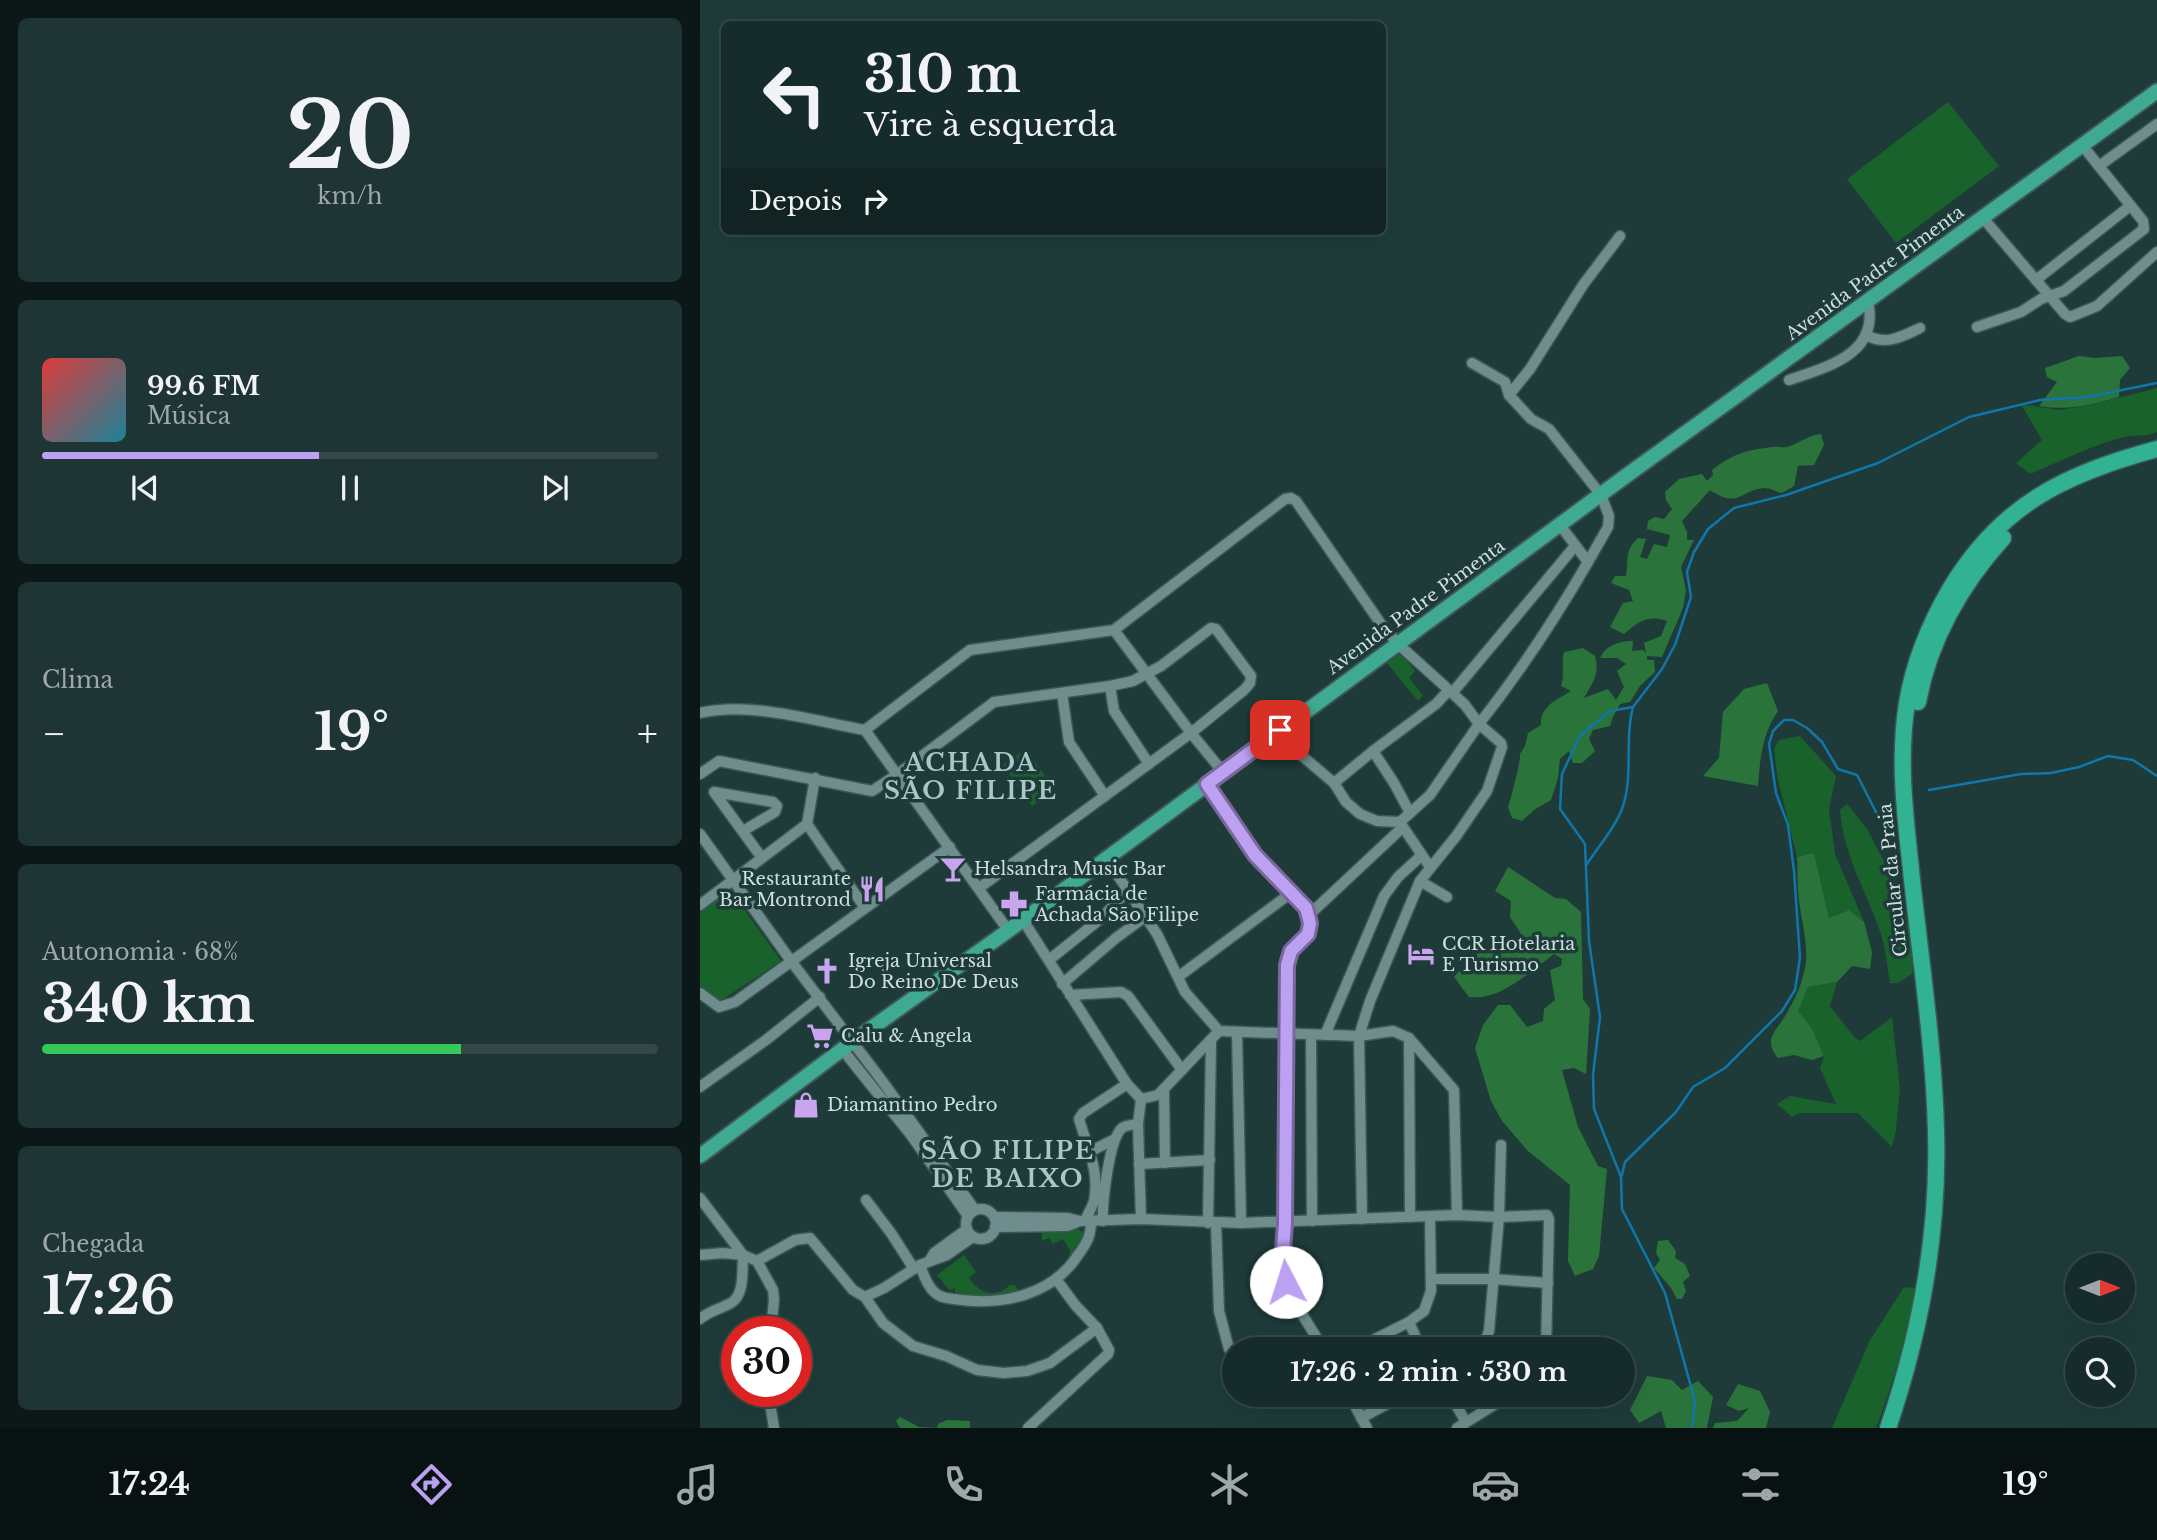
<!DOCTYPE html>
<html lang="pt">
<head>
<meta charset="utf-8">
<style>
  :root { --surface:#162c2c; --page:#1f3434; --text:#f1f3f6; --muted:#9ea7a9; --line:#354848; --accent:#bca0f2 }
  body { margin:0; font-family:"Libre Baskerville",serif; background:var(--page); color:var(--text); height:100vh; display:flex; flex-direction:column; font-size:26px; white-space:nowrap }
  * { box-sizing:border-box; margin:0 }
  p { font-size:23px; color:var(--muted) }
  .icon { flex:none; width:38px; height:38px; fill:none; stroke:currentColor; stroke-width:2; stroke-linecap:round; stroke-linejoin:round }
  .map { position:relative; flex:1; overflow:hidden }
  .sheet { display:flex; flex-direction:column; gap:18px; padding:18px; background:#0c1818; width:700px }
  .sheet>* { flex:none }
  .guide { position:absolute; left:21px; top:21px; width:665px; height:214px; border-radius:10px; box-shadow:0 7px 28px #0002,0 0 0 2px var(--line); background:#162c2c; color:var(--text); overflow:hidden }
  .needle { width:46px; rotate:90deg }
  .fabs { position:absolute; left:1365px; top:1253px; display:grid; gap:14px }
  .fabs a { display:grid; place-items:center; width:70px; height:70px; border-radius:50%; background:var(--surface); box-shadow:0 7px 28px #0002,0 0 0 2px var(--line); font-size:35px }
  .speed { position:absolute; left:21px; top:1316px; display:flex; gap:14px; font-size:35px; font-weight:700; text-align:center }
  .speed>* { display:grid; place-content:center; width:91px; height:91px; border-radius:50%; background:var(--surface); box-shadow:0 7px 28px #0002,0 0 0 2px var(--line); line-height:1 }
  .speed .limit { border:10px solid #d22; background:#fff; color:#111 }
  .pin { position:absolute; display:grid; place-items:center; width:60px; height:60px; color:#fff; margin:-30px; border-radius:14px; box-shadow:0 4px 10px #0006 }
  .me { position:absolute; width:77px; margin:-38px; rotate:355deg; stroke-linejoin:round; filter:drop-shadow(0 0 5px #0008) }
  .turn { display:flex; align-items:center; gap:24px; height:147px; padding:0 28px; font-size:32px }
  .turn .icon { width:91px; height:91px; stroke-width:2.5 }
  .turn b { display:block; font-size:49px; line-height:60px }
  .then { display:flex; align-items:center; height:66px; padding:0 28px; background:#0003; gap:14px; font-size:26px }
  .big { font-size:52px; font-weight:700; line-height:1.1 }
  .sheet .tile { flex:1; display:flex; flex-direction:column; justify-content:center; gap:10px; min-width:0; padding:0 24px; border-radius:10px; background:var(--page) }
  .sheet .dial { align-items:center; gap:0 }
  .dial b { font-size:91px; line-height:1 }
  .song { display:flex; align-items:center; gap:21px }
  .cover { width:84px; height:84px; border-radius:10px; background:linear-gradient(135deg,hsl(0 70% 55%),hsl(190 70% 35%)) }
  .played { height:7px; border-radius:4px; background:linear-gradient(90deg,var(--accent) 45%,var(--line) 45%) }
  .keys { display:flex; justify-content:space-around; direction:ltr }
  .heat { display:flex; justify-content:space-between; align-items:center; font-size:38px; direction:ltr }
  .charge { height:10px; border-radius:5px; background:linear-gradient(90deg,#34c759 68%,var(--line) 0) }
  .trip { position:absolute; left:522px; top:1337px; width:413px; height:70px; border-radius:35px; background:var(--surface); box-shadow:0 7px 28px #0002,0 0 0 2px var(--line); font-weight:700; line-height:70px; text-align:center }
  .tabs { display:flex; height:112px; justify-content:space-around; align-items:center; background:#091212; color:var(--muted) }
  .tabs .icon { width:49px; height:49px }
  .tabs .on { color:var(--accent) }
  .tabs b { font-size:32px; color:var(--text) }
  main { display:flex; flex:1; min-height:0 }
  .map>svg:first-child { display:block }
</style>
</head>
<body>
<main>
<section class="sheet">
<div class="tile dial"><b>20</b><p>km/h</p></div>
<div class="tile">
<div class="song"><i class="cover"></i><div><b>99.6 FM</b><p>Música</p></div></div>
<div class="played"></div>
<div class="keys"><svg class="icon" aria-label="previous" viewBox="0 0 24 24"><path d="M18 5L8 12l10 7zM5 5v14"/></svg><svg class="icon" aria-label="pause" viewBox="0 0 24 24"><path d="M8 5v14M16 5v14"/></svg><svg class="icon" aria-label="next" viewBox="0 0 24 24"><path d="M6 5l10 7-10 7zM19 5v14"/></svg></div>
</div>
<div class="tile"><p>Clima</p>
<div class="heat"><a>−</a><b class="big">19°</b><a>+</a></div>
</div>
<div class="tile"><p>Autonomia · 68%</p><b class="big">340 km</b><div class="charge"></div></div>
<div class="tile"><p>Chegada</p><b class="big">17:26</b></div>
</section>
<div class="map">
<svg width="1457" height="1428" viewBox="0 0 1457 1428">
  <rect width="100%" height="100%" fill="#1e3b3a"/>
  <!-- green -->
  <g fill="#19622c">
    <path d="M1248 102 1299 166 1196 243 1147 179Z"/>
    <path d="M1457 388V432C1446 437 1435 434 1424 437 1392 445 1361 461 1330 474L1316 463 1342 440 1321 404 1358 410 1391 405Z"/>
    <path d="M701 653 715 671 709 678 723 695 718 701 687 663Z"/>
    <path d="M1100 736 1136 776 1129 809 1135 854 1164 922 1149 910 1129 918 1114 853 1097 857 1078 780 1074 749 1079 740Z"/>
    <path d="M326 749 355 790 332 806 303 765Z"/>
    <path d="M1147 804 1167 829 1203 897 1214 962 1212 974 1198 983H1190C1187 967 1186 950 1181 934 1167 893 1143 854 1140 810Z"/>
    <path d="M29 888 81 961 20 1001 0 990V908Z"/>
    <path d="M1137 982 1130 1006 1155 1038 1160 1041 1192 1017 1200 1089 1196 1130 1192 1147 1158 1113H1100L1092 1117 1077 1104 1090 1096 1136 1104 1120 1068 1124 1056 1113 1030 1097 1011 1108 987Z"/>
    <path d="M378 1229 386 1235V1238L359 1272 357 1269 368 1260 370 1250 363 1239 353 1244 349 1238 342 1241V1231Z"/>
    <path d="M264 1255 276 1272 269 1278C280 1294 295 1299 310 1285H315L319 1290 326 1287 328 1291C302 1298 280 1299 255 1292V1287L250 1291 237 1275Z"/>
    <path d="M1204 1287 1215 1288C1207 1336 1193 1383 1176 1428H1132L1169 1342Z"/>
  </g>
  <!-- forest -->
  <g fill="#2a743b">
    <path d="M1379 356 1395 358 1422 356 1430 368 1420 380 1419 397C1392 405 1367 411 1339 406L1357 382 1347 377 1345 368Z"/>
    <path d="M1121 434 1124 445 1114 465 1098 466 1094 486 1082 493C1077 492 1070 488 1065 488 1041 489 1039 510 1010 490L982 521 987 532V540H994L981 567 986 590 983 608 962 657 947 656V660H954L955 672 940 686 930 702 920 704 913 717 910 726 893 730 889 739 895 751 882 763H873L869 751 860 759 858 778 851 800 834 810 822 821 812 818 808 807C811 800 821 759 820 754L825 746 828 733 841 725C840 706 857 700 871 691L861 686C865 674 861 664 864 652L883 648 895 656C900 674 893 682 884 698L908 689 916 700 924 687 917 671 926 664 917 658H900C906 645 919 641 933 641L932 651 943 650 946 653 944 643 961 636 967 621C949 614 937 622 924 634L910 627 923 603 933 601 929 590 911 583 915 576H926C929 559 924 551 938 538L946 539 940 557 947 559 954 544 967 547 970 535 947 529 948 521 955 517 964 519 972 509 966 500 965 492 979 479 1002 474 1007 481 1013 475 1012 470C1034 453 1047 450 1073 447 1079 446 1084 449 1090 446 1101 442 1109 435 1121 434Z"/>
    <path d="M1067 683 1078 711C1062 734 1060 759 1058 786L1003 776 1019 758 1023 712 1044 689Z"/>
    <path d="M1114 853 1129 918 1149 910 1164 922 1172 952 1170 969 1152 966 1137 982 1108 987 1098 1011 1113 1030 1124 1056 1112 1060 1094 1055 1078 1058C1061 1038 1079 1029 1088 1011 1094 1001 1100 988 1103 976 1111 953 1102 924 1099 901 1097 886 1098 871 1097 857Z"/>
    <path d="M808 867 855 898 866 899 881 912 883 999 890 1009 886 1074 874 1068 862 1070 878 1127 898 1166 907 1169 899 1256 893 1269 875 1276 868 1261 870 1185 828 1151 802 1121 791 1101 775 1048 783 1025 798 1005H810L827 1027 843 1021 844 1009 855 1000 850 970 861 966 862 959 854 954C829 972 801 1001 769 997L754 977C779 950 781 945 818 953L827 943 810 917 811 901 795 891Z"/>
    <path d="M968 1240 976 1251 975 1258 985 1264 990 1276 983 1282 986 1291 982 1299H977L971 1288 954 1268 960 1260 956 1253 958 1241Z"/>
    <path d="M947 1376 972 1380 982 1390 998 1381 1013 1397 1007 1428H966L961 1411 939 1423 930 1410Z"/>
    <path d="M1038 1384 1060 1391 1070 1412 1066 1428H1013L1015 1423 1037 1421 1049 1408 1039 1411 1026 1405Z"/>
    <path d="M200 1417 219 1427 237 1428 238 1424 247 1420 270 1421V1428H200L196 1421Z"/>
  </g>
  <g fill="none" stroke-linecap="round" stroke-linejoin="round">
    <!-- stream -->
    <g stroke="#1176a9" stroke-width="2.5">
      <path d="M1229 790 1321 774 1351 773 1379 767 1408 756 1433 760 1457 776"/>
      <path d="M887 864C898 847 915 828 922 809 934 776 924 740 933 707"/>
      <path d="M922 1175 925 1162 976 1112 993 1087 1025 1068 1082 1011 1095 990 1100 958 1094 871 1088 825 1076 793 1069 744 1073 731 1084 720H1093L1107 728 1122 742 1138 769 1157 775 1178 816 1195 829"/>
      <path d="M992 1428 995 1401 965 1293 922 1209 921 1177 894 1109 893 1075 900 1017 889 941 885 844 860 809 862 774 880 736 910 711 933 707 962 669 975 645 991 597 987 572 994 552 1008 529 1034 508 1086 495 1178 463 1269 417 1340 400 1387 397 1457 383"/>
    </g>
    <!-- minor casing -->
    <g stroke="#3d5756" stroke-width="13">
      <g id="minor">
        <path d="M1399 166 1457 124"/>
        <path d="M1283 218 1365 314 1370 317 1397 306 1457 252"/>
        <path d="M1336 280 1430 206"/>
        <path d="M1277 327 1321 312 1341 299 1364 291 1444 229 1443 221 1382 145"/>
        <path d="M1166 335C1186 346 1201 337 1220 328"/>
        <path d="M772 363 805 382 809 395 831 419 849 429 901 495 909 516 908 527 888 562"/>
        <path d="M1089 380C1127 367 1180 354 1168 302"/>
        <path d="M809 395 830 369 883 285 920 236"/>
        <path d="M414 630 491 733 523 772"/>
        <path d="M410 686 414 711 449 764"/>
        <path d="M753 692 875 546"/>
        <path d="M362 693 369 742 405 796"/>
        <path d="M0 713C51 701 114 721 165 730L308 930"/>
        <path d="M165 730 270 650 414 630 585 499 591 498 596 501 681 624 698 644 749 690 736 704 673 751 634 783"/>
        <path d="M580 730 601 755 634 783 646 802 660 814 677 821 700 822 730 795 779 724 765 705 749 690"/>
        <path d="M673 751 694 783 710 813"/>
        <path d="M0 774 19 761 172 791 198 774 294 702 410 686 433 681 461 666 511 628 516 629 551 676 550 683 544 690 491 733 279 888"/>
        <path d="M507 784 555 855 606 908C619 934 594 941 587 965L585 1223C580 1285 592 1299 624 1349"/>
        <path d="M107 824 165 908"/>
        <path d="M701 824 730 867"/>
        <path d="M43 831 75 812 77 806 73 802 14 792 62 858"/>
        <path d="M0 834 91 961 183 1082 275 1210"/>
        <path d="M406 858 457 934 485 992 519 1031 659 1036 693 1031 709 1038 754 1090 757 1215"/>
        <path d="M720 881 747 897"/>
        <path d="M0 905 107 824 115 778"/>
        <path d="M609 915 703 827"/>
        <path d="M323 920 427 1084 441 1099 458 1095 519 1031"/>
        <path d="M349 960 399 920 429 890"/>
        <path d="M478 977 591 893"/>
        <path d="M362 984 416 938 446 916"/>
        <path d="M0 993 19 1007 35 1002 250 847"/>
        <path d="M370 995 421 992 428 996 482 1070"/>
        <path d="M537 1033 541 1223"/>
        <path d="M611 1035 612 1221"/>
        <path d="M625 1035 684 896 698 877 721 856"/>
        <path d="M709 1038 710 1217"/>
        <path d="M142 1049 211 1135 268 1216"/>
        <path d="M0 1087 66 1040 120 997"/>
        <path d="M464 1090 465 1163"/>
        <path d="M441 1099 438 1124 441 1219"/>
        <path d="M391 1151 413 1140"/>
        <path d="M439 1164 510 1160"/>
        <path d="M0 1198 43 1255C42 1269 45 1295 31 1303 20 1309 9 1311 0 1319"/>
        <path d="M166 1200 191 1233 214 1269"/>
        <circle cx="281" cy="1224" r="15"/>
        <path d="M294 1217 368 1218 380 1221 441 1219 541 1223 757 1215 799 1217 847 1215 849 1219 846 1349"/>
        <path d="M662 1219 659 1036 670 1001 720 881 757 835 787 791 802 747 801 743 779 724C820 672 855 619 888 562L860 525"/>
        <path d="M385 1221C388 1214 392 1207 394 1201 400 1171 387 1147 379 1119L383 1113 427 1084"/>
        <path d="M403 1221C402 1203 409 1139 422 1128 426 1125 432 1125 438 1124"/>
        <path d="M508 1223 511 1042"/>
        <path d="M516 1223 519 1311 529 1349"/>
        <path d="M295 1227 367 1226 380 1221"/>
        <path d="M273 1237 247 1255 220 1265C224 1276 229 1291 240 1296 246 1299 256 1299 262 1300 305 1305 353 1294 378 1255 387 1243 391 1236 391 1221"/>
        <path d="M0 1255 23 1253 43 1255 57 1261 73 1290 74 1299 71 1332"/>
        <path d="M230 1260 234 1253 267 1229"/>
        <path d="M57 1261 95 1240 110 1238 153 1290 165 1297 184 1288 220 1265"/>
        <path d="M732 1279H793L848 1283"/>
        <path d="M165 1297 183 1323 213 1346 246 1356 277 1370 304 1373 327 1371 350 1363 397 1328"/>
        <path d="M709 1322 724 1311 731 1291 730 1217"/>
        <path d="M655 1349 709 1322 721 1349"/>
        <path d="M778 1349 784 1344 789 1331 799 1217 801 1145"/>
        <path d="M68 1391 74 1428"/>
        <path d="M649 1395 667 1428"/>
        <path d="M750 1395 766 1422"/>
        <path d="M661 1418 704 1395"/>
        <path d="M328 1428 408 1354 409 1350 397 1328 376 1306 356 1279"/>
        <path d="M757 1428 810 1395"/>
      </g>
    </g>
    <!-- primary casing -->
    <g stroke="#3d5756" stroke-width="18">
      <path id="primary" d="M0 1156 152 1042 323 920 919 481 1457 91"/>
    </g>
    <!-- trunk casing -->
    <g stroke="#3d5756" stroke-width="19">
      <g id="trunk">
        <path d="M1218 702C1229 640 1262 583 1303 538"/>
        <path d="M1188 1428C1221 1331 1239 1234 1236 1132 1234 1044 1220 957 1211 870 1205 815 1198 758 1207 703 1214 661 1229 625 1250 589 1301 504 1365 474 1457 449"/>
      </g>
    </g>
    <!-- minor -->
    <use href="#minor" stroke="#6e8d8c" stroke-width="10"/>
    <!-- primary -->
    <use href="#primary" stroke="#3fa991" stroke-width="14"/>
    <!-- trunk -->
    <use href="#trunk" stroke="#30b293" stroke-width="16"/>
  </g>
  <g fill="none" stroke-linecap="round" stroke-linejoin="round">
    <!-- route casing -->
    <g stroke="#7a689d" stroke-width="18">
      <path id="route" d="M580 730 507 784 555 855 606 908 610 923 608 934 591 951 587 965 585 1223 583 1250 586 1282"/>
    </g>
    <!-- route -->
    <use href="#route" stroke="#bca0f2" stroke-width="12"/>
  </g>
  <!-- icons -->
  <defs>
    <g id="bar-bare" transform="scale(2.1)"><path d="M-6-5H6L.8 .8V4.5H3.5V6h-7V4.5H-.8V.8Z" fill="#c9a5ee" stroke="#1e3b3a" stroke-width="2.5" paint-order="stroke"/></g>
    <g id="restaurant-bare" transform="scale(2.1)"><path d="M-5-6h1v4h1v-4h1v4h1v-4h1v5L-1.5 .5V6h-2V.5L-5-1ZM5-6V6H3V1.5H1.5Q1.5-4 5-6Z" fill="#c9a5ee" stroke="#1e3b3a" stroke-width="2.5" paint-order="stroke"/></g>
    <g id="pharmacy-bare" transform="scale(2.1)"><path d="M-2-6h4v4h4v4h-4v4h-4v-4h-4v-4h4Z" fill="#c9a5ee" stroke="#1e3b3a" stroke-width="2.5" paint-order="stroke"/></g>
    <g id="hotel-bare" transform="scale(2.1)"><path d="M-6-4.5h1.5V1H6V5H4.5V3h-9V5H-6ZM-4 0a1.8 1.8 0 1 1 3.6 0ZM.5 0V-2.5h3Q6-2.5 6 0Z" fill="#c9a5ee" stroke="#1e3b3a" stroke-width="2.5" paint-order="stroke"/></g>
    <g id="church-bare" transform="scale(2.1)"><path d="M-1.2-6h2.4v3.5h3.3v2.4h-3.3V6h-2.4V-.1h-3.3v-2.4h3.3Z" fill="#c9a5ee" stroke="#1e3b3a" stroke-width="2.5" paint-order="stroke"/></g>
    <g id="supermarket-bare" transform="scale(2.1)"><path d="M-6-5.5h2.5l.6 2H6L4.5 2H-2.5L-4.4-4H-6ZM-1.5 3.2a1.3 1.3 0 1 0 .1 0ZM3 3.2a1.3 1.3 0 1 0 .1 0Z" fill="#c9a5ee" stroke="#1e3b3a" stroke-width="2.5" paint-order="stroke"/></g>
    <g id="shop-bare" transform="scale(2.1)"><path d="M-5-2.5h2.3a2.7 3.5 0 0 1 5.4 0H5L5.5 6h-11ZM-1.5-2.5h3a1.5 2.3 0 0 0-3 0Z" fill="#c9a5ee" stroke="#1e3b3a" stroke-width="2.5" paint-order="stroke"/></g>
  </defs>
  <g fill-rule="evenodd">
    <use href="#bar-bare" x="253" y="869"/>
    <use href="#restaurant-bare" x="172" y="889"/>
    <use href="#pharmacy-bare" x="314" y="904"/>
    <use href="#hotel-bare" x="721" y="954"/>
    <use href="#church-bare" x="127" y="971"/>
    <use href="#supermarket-bare" x="120" y="1036"/>
    <use href="#shop-bare" x="106" y="1105"/>
  </g>
  <g text-anchor="middle" dominant-baseline="central" stroke-width="7" stroke-linejoin="round" paint-order="stroke">
    <!-- street labels -->
    <g font-size="18" fill="#cfdfdf" stroke="#1e3b3a">
      <text transform="translate(1175 273) rotate(-36)">Avenida Padre Pimenta</text>
      <text transform="translate(716 607) rotate(-36)">Avenida Padre Pimenta</text>
      <text transform="translate(1193 880) rotate(-96)">Circular da Praia</text>
    </g>
    <!-- poi labels -->
    <g font-size="18" fill="#cfdfdf" stroke="#1e3b3a" text-anchor="start">
      <text x="274" y="869">Helsandra Music Bar</text>
      <text x="151" y="879" text-anchor="end">Restaurante<tspan x="151" dy="21">Bar Montrond</tspan></text>
      <text x="335" y="894">Farmácia de<tspan x="335" dy="21">Achada São Filipe</tspan></text>
      <text x="742" y="944">CCR Hotelaria<tspan x="742" dy="21">E Turismo</tspan></text>
      <text x="148" y="961">Igreja Universal<tspan x="148" dy="21">Do Reino De Deus</tspan></text>
      <text x="141" y="1036">Calu &amp; Angela</text>
      <text x="127" y="1105">Diamantino Pedro</text>
    </g>
    <!-- district labels -->
    <g font-size="24" font-weight="bold" letter-spacing="2" fill="#a8c8c7" stroke="#1e3b3a">
      <text x="271" y="762">ACHADA<tspan x="271" dy="28">SÃO FILIPE</tspan></text>
      <text x="308" y="1150">SÃO FILIPE<tspan x="308" dy="28">DE BAIXO</tspan></text>
    </g>
  </g>
</svg>
<div class="fabs">
<a><svg class="needle" viewBox="-14 -14 28 28"><path d="M0-13l5 13h-10z" fill="#e53935"/><path d="M0 13l5-13h-10z" fill="#9ea7a9"/></svg></a>
<a><svg class="icon" aria-label="search" viewBox="0 0 24 24"><circle cx="10" cy="10" r="6"/><path d="M15 15l6 6"/></svg></a>
</div>
<div class="speed"><div class="limit">30</div></div>
<div class="pin" style="left:580px;top:730px;background:#d93025"><svg class="icon" aria-label="arrive" viewBox="0 0 24 24"><path d="M6 21V4h12l-3 4 3 4H6"/></svg></div>
<svg class="me" style="left:586px;top:1282px" viewBox="-20 -20 40 40"><circle r="19" fill="#fff"/><path d="M0-13L10 11 0 6-10 11z" fill="#bca0f2"/></svg>
<div class="trip">17:26 · 2 min · 530 m</div>
<div class="guide">
<div class="turn"><svg class="icon" aria-label="left" viewBox="0 0 24 24"><path d="M17 20v-9H6M10 6l-5 5 5 5"/></svg><div><b>310 m</b>Vire à esquerda</div></div>
<div class="then">Depois<svg class="icon" aria-label="right" viewBox="0 0 24 24"><path d="M7 20v-9h11M14 6l5 5-5 5"/></svg></div>
</div>
</div>
</main>
<nav class="tabs">
<b>17:24</b>
<svg class="icon on" aria-label="directions" viewBox="0 0 24 24"><path d="M12 3l9 9-9 9-9-9zM9 14v-3h6M13 9l2 2-2 2"/></svg>
<svg class="icon" aria-label="music" viewBox="0 0 24 24"><path d="M9 18V5l10-2v13"/><circle cx="6" cy="18" r="3"/><circle cx="16" cy="16" r="3"/></svg>
<svg class="icon" aria-label="phone" viewBox="0 0 24 24"><path d="M5 4h4l2 5-3 2q2 4 5 5l2-3 5 2v4C11 20 4 13 5 4z"/></svg>
<svg class="icon" aria-label="climate" viewBox="0 0 24 24"><path d="M12 3v18M4 7l16 10M4 17L20 7"/></svg>
<svg class="icon" aria-label="car" viewBox="0 0 24 24"><path d="M5 17H2v-5l4-1 3-4h7l3 4 3 1v5h-3M9 17h6M6 11h13"/><circle cx="7" cy="17" r="2"/><circle cx="17" cy="17" r="2"/></svg>
<svg class="icon" aria-label="filters" viewBox="0 0 24 24"><path d="M4 7h16M4 17h16"/><circle cx="9" cy="7" r="2"/><circle cx="15" cy="17" r="2"/></svg>
<b>19°</b>
</nav>
</body>
</html>
